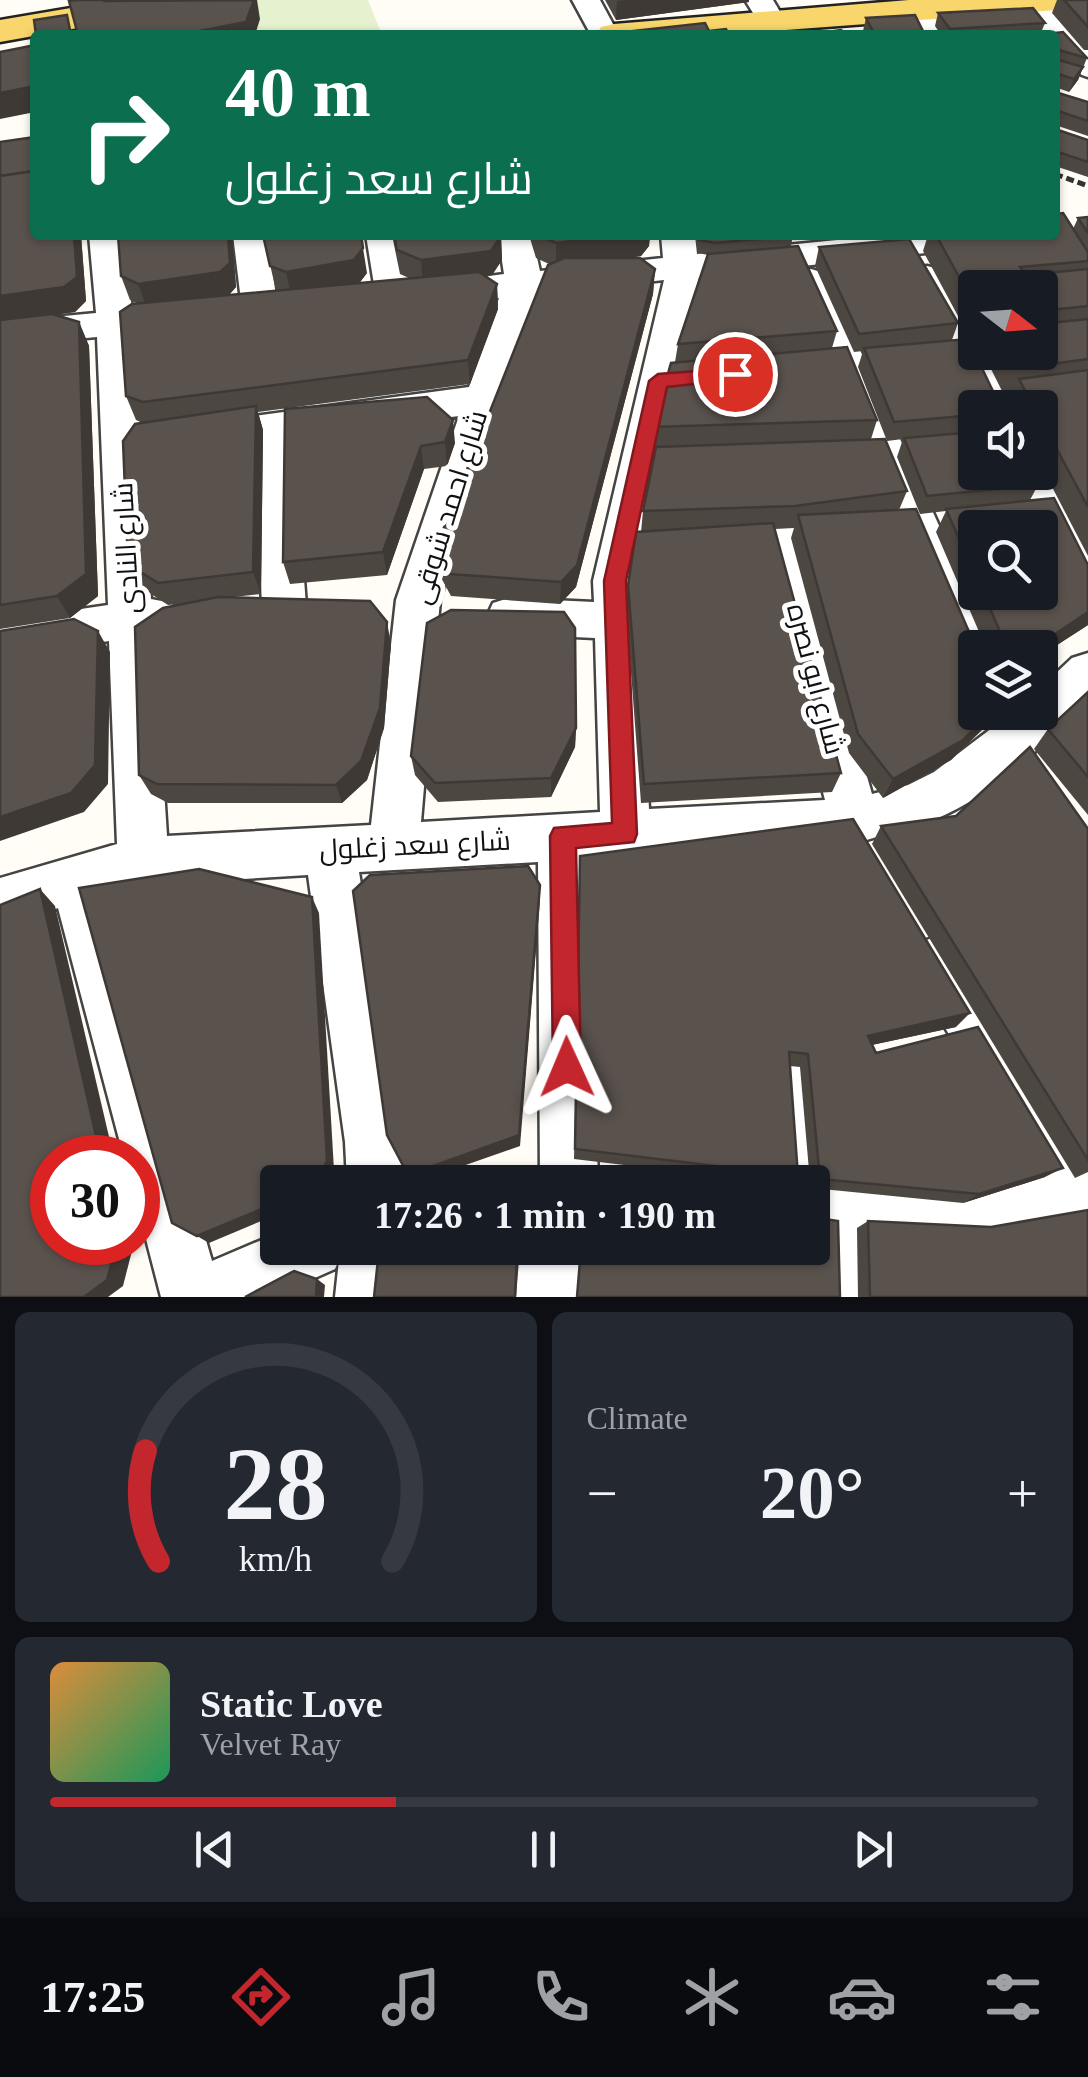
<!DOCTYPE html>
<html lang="en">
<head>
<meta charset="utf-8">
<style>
  :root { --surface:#171b24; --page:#242831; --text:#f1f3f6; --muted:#9ea1a6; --line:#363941; --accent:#c4262e }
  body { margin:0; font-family:"Times New Roman",Cairo,serif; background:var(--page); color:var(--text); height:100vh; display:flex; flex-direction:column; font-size:38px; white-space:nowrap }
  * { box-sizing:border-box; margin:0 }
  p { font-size:32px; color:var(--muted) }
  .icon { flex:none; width:55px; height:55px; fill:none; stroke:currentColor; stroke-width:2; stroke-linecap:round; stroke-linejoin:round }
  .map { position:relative; height:1297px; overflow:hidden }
  .panel { display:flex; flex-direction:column; gap:15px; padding:15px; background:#0d0f14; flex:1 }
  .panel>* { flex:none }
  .hud { position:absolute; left:30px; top:30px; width:1030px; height:210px; border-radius:10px; box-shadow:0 2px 8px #0004; background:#0b6e4f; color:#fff; overflow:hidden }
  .needle { width:65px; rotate:107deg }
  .tools { position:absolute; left:958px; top:270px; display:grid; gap:20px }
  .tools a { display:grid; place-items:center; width:100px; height:100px; border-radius:10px; background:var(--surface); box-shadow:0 2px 8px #0004; font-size:50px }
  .speed { position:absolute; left:30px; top:1135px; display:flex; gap:20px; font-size:50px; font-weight:700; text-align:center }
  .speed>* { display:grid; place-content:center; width:130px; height:130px; border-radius:50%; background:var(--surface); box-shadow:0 2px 8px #0004; line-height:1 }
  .speed .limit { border:15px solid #d22; background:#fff; color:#111 }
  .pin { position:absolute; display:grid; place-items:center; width:85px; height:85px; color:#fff; margin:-42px; border:5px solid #fff; border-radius:50%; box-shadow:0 2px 10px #0007 }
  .me { position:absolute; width:110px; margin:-55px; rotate:359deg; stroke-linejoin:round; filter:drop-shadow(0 0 8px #0008) }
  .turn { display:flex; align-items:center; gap:35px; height:210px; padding:0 30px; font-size:45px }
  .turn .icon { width:130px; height:130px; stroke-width:2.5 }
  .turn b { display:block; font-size:70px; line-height:85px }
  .big { font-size:75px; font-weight:700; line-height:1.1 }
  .panel .tile { flex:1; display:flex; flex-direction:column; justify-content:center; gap:15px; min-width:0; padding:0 35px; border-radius:15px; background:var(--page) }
  .panel .dial { align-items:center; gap:0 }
  .dial svg { height:260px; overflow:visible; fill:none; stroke:var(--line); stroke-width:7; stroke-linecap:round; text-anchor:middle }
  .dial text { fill:var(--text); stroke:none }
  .song { display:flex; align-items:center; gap:30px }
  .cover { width:120px; height:120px; border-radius:15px; background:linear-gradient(135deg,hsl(30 70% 55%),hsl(150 70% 35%)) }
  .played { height:10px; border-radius:5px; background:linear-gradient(90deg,var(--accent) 35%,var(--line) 35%) }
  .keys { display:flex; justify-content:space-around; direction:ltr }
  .heat { display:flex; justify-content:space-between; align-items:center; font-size:55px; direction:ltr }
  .panel .tiles { flex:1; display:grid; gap:15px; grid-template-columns:1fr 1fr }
  .tile:last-child { grid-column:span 2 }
  .trip { position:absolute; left:260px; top:1165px; width:570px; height:100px; border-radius:10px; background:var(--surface); box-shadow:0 2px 8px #0004; font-weight:700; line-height:100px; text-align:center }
  .dock { display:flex; height:160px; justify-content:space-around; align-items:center; background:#090b0e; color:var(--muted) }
  .dock .icon { width:70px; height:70px }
  .dock .selected { color:var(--accent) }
  .dock b { font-size:45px; color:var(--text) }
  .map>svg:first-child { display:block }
</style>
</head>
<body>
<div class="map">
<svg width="1088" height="1297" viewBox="0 0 1088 1297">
  <rect width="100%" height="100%" fill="#fffdf5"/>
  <!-- pitch -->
  <path fill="#e6f2cf" d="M253 0H368L382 35H80Z"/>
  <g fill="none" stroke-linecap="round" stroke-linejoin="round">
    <!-- minor casing -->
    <g stroke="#444" stroke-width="5">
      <g id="minor">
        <path d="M572 0H600L619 35H591Z"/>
        <path d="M745 0H773L785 20 781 26H761Z"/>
        <path d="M1022 0H1046L1088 49V77C1071 73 1055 52 1055 35H1045L1020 3Z"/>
        <path d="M924 2 934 5 954 35H926L910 11 914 5Z"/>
        <path d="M89 235H123L132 309 182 305 195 308 200 317 195 326 134 334 151 599 172 603 178 616 172 629 154 634 167 836 371 825 396 600 459 416 293 437 306 605 300 618 284 623 268 618 262 605 254 443 202 449 188 445 182 435 188 425 469 387 499 298 435 305 422 301 417 293 422 285 504 274 498 235H532L540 271 663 258 661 235H695L697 254 887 235H1009L1004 243 992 246 699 277 637 581 649 809 825 800 760 553 715 555 700 551 694 539 700 527 715 523 851 515 866 520 872 531 866 542 802 550 872 794 908 785 934 772 1013 712H1040V688L1072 658 1088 653V701C1042 746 996 793 936 819 910 830 881 834 855 844L589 859 598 1182H540L538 862 359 872 403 1142 405 1182H347L345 1142 308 875 143 885 106 895 212 1261 278 1233V1248H401L397 1297H335L339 1260 335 1269 272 1297H161L138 1208V1158H124L58 908 0 930V878L117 844 109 641 0 657V621L108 605 97 337 0 346V322L96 313ZM664 280 593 581 594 602 509 598 493 603 487 616 493 629 509 634 595 638 600 812 421 822 440 600 537 294Z"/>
        <path d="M233 235H267L278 309 273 318 260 321 247 318 242 309Z"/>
        <path d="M366 235H400L412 297 407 305 394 309 381 305 376 297Z"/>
        <path d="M927 266 939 269 945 277 975 332V352H986L1016 408H977L909 277 915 269Z"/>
        <path d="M811 269 824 273 829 281 994 648H975V674L959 668 952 655 793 281 798 273Z"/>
        <path d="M1040 460 1045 461 1088 533V588L1073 583 1011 472H1040Z"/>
        <path d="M934 937 953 945 1088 1158V1242L1065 1230 987 1247 873 1249 875 1297H813L812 1182H772L762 1079 770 1059 790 1051 810 1059 818 1079 829 1185 952 1190 1034 1179 907 963 915 945Z"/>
        <path d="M520 1248H580L578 1297H516Z"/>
      </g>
    </g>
    <!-- major casing -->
    <g stroke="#222" stroke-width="5">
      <g id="major">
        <path d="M118 0H195L190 7 178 10 0 42V20Z"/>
        <path d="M909 0H1074L1069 7 1057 10 716 35H596L601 27 614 24Z"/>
      </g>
    </g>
    <!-- path -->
    <path stroke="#333" stroke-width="5" stroke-dasharray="8 4" stroke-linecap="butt" d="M1055 174 1088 186"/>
    <!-- minor -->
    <use href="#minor" fill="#fff" fill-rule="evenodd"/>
    <!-- major -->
    <use href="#major" fill="#f9d66b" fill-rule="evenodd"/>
  </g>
  <!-- wall -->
  <g fill="#4d4742" fill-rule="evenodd">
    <path d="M605 0H749V2L616 20Z"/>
    <path d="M1057 0H1088V50H1084L1052 13Z"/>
    <path d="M1033 8 1045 23 1040 35 1063 32 1087 58 1078 80 1069 92 1055 87V35H941L935 26 938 13Z"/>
    <path d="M866 18 924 33V35H865L863 31Z"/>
    <path d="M1055 92 1088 102V136L1055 125Z"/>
    <path d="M1055 129 1088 140V177L1055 166Z"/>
    <path d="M0 142 35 235H81L86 301 75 312 55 314 79 322 89 346 98 596 70 618 0 629Z"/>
    <path d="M1088 217V556L1040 464V408H1011L1008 403 1013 391 1003 393 983 353 1040 352V288H975V341L972 342 923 251 928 235H1055L1073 229 1078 218Z"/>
    <path d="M118 235H232L236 287 229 295 276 290 263 235 367 273 359 283 409 278 400 274 392 235H501L502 260 492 275 485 276 497 284 498 309 470 384 258 412 263 430 261 594 234 597 391 644 384 728 367 780 342 803H168L151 794 139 775 191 603 168 605 139 586 128 564 143 423 136 420 126 396 136 303 130 300 121 276Z"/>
    <path d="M529 235H650L649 246 641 256 628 258 655 269 653 294 576 587 560 604 451 596 438 572 435 550 549 264 536 258Z"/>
    <path d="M695 235H793L791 246 837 331 832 348 877 420 871 439 907 491 899 510 988 724 951 760 883 798 849 753 791 538 794 528 775 529 841 773 832 792 641 803 626 607 628 585 641 532 643 511 656 451H650L653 427 675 362 678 344 708 255 698 253Z"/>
    <path d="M819 247 958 323 952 340 975 408V472L1038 485 1030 500 1088 565V625L1040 656V648H986L936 532 946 511 920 514 897 457 903 439 887 441 858 367 863 351 854 352 815 266ZM975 528 1040 592H975Z"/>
    <path d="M285 409 455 443 447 466 424 469 387 575 290 584 283 562Z"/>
    <path d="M1088 692V815L1034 749 1048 729Z"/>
    <path d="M576 728 575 747 551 797 438 802 415 775 411 756Z"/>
    <path d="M881 826 1088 829V1172L1075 1178 872 844Z"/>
    <path d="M580 856 956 1027 872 1045 876 1053 1045 1177 963 1203 812 1188V1182H810L800 1067 790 1066 798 1176 792 1182H767L574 1159Z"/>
    <path d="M868 1221 991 1227 1088 1297H858L857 1228Z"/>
  </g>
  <!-- shaded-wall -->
  <g fill="#3f3936">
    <path d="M254 0H257L260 19 255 35H179Z"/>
    <path d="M624 0H749V2L616 20 617 1Z"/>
    <path d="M1083 67 1078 80 1069 92 1074 79Z"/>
    <path d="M35 86V112L0 119V93Z"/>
    <path d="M74 235H81L86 301 75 312 0 323V296Z"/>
    <path d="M228 235H232L236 287 227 297 147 308 138 284Z"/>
    <path d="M618 235H650L649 246 641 256 556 268V243Z"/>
    <path d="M501 236 502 260 492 275 423 285 421 260Z"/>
    <path d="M363 248 367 273 358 285 291 296 286 272Z"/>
    <path d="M655 269 653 294 576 587 560 604 561 582Z"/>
    <path d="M497 284 498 309 470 384 468 360Z"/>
    <path d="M79 322 89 346 98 596 70 618 57 596Z"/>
    <path d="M256 406 263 430 261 594 253 572Z"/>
    <path d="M453 420 455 443 447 466 445 442Z"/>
    <path d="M421 446 424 469 387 575 383 552Z"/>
    <path d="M1088 612V625L1040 656V648H1034Z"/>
    <path d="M387 622 391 644 384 728 367 780 342 803 336 785Z"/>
    <path d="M98 631 110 652 108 784 84 812 0 841V817Z"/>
    <path d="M992 712H995L988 724 951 760 883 798 893 779Z"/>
    <path d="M576 728 575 747 551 797V778Z"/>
    <path d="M540 885V901L520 1146 417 1182H412L408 1175Z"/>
    <path d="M40 889 55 906 114 1158H101Z"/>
    <path d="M312 897 319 913 334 1170 328 1182H315Z"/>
    <path d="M970 1013 956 1027 857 1048 868 1036Z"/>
    <path d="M1063 1168 1045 1177 963 1203 979 1194Z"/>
    <path d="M278 1202V1214L209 1243 197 1236Z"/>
    <path d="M117 1242 134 1243 123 1286 108 1297H84Z"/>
    <path d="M317 1279 325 1285 324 1297H316Z"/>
  </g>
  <!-- building -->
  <g fill="#5a524d" stroke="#3f3936" stroke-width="2.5">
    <path d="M77 0H103L104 1 254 0 246 22 179 35H78L69 1Z"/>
    <path d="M1064 0H1088V27Z"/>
    <path d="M1033 8 1045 23 950 29 938 13Z"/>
    <path d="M67 15 71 35H36L34 20Z"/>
    <path d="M915 15 924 33 875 35 866 18Z"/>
    <path d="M705 23 709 31 726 29 729 35H635L633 31Z"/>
    <path d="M841 30 847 35H826V32Z"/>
    <path d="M1063 32 1087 58 1055 49V35H1038Z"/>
    <path d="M35 45V86L0 93V52Z"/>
    <path d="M1055 59 1083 67 1074 79 1055 73Z"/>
    <path d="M1055 92 1088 102V121L1055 110Z"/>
    <path d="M1055 129 1088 140V162L1055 151Z"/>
    <path d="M35 137V171L0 176V142Z"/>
    <path d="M35 171V235H74L77 277 64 287 0 296V176Z"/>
    <path d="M1063 213 1088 252V261L1020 267 1026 275 1088 269V306L1040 311V288H975V306L936 235H1055V214Z"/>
    <path d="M1088 217V233L1078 218Z"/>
    <path d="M118 235H228L230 263 220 272 138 284 121 276Z"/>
    <path d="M263 235H361L363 248 354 260 286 272 270 266Z"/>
    <path d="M394 235H501V236L491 251 421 260 397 250Z"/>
    <path d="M539 235H618L556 243Z"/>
    <path d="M699 235H793V236L715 243 699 240Z"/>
    <path d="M909 239 958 323 859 334 819 247Z"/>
    <path d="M798 246 837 331 678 344 708 254Z"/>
    <path d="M564 258H640L655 269 577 565 561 582 449 574 435 550 548 265Z"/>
    <path d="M479 272 497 284 468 360 143 402 126 396 120 312 132 304Z"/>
    <path d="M52 314 79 322 86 574 57 596 0 605V320Z"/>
    <path d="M1088 319V359L1014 369 1005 352H1040V324Z"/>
    <path d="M968 339 1001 408H975V415L894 422 864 348Z"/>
    <path d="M847 347 877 420 653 427 671 363Z"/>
    <path d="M1088 370V507L1040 418V408H1034L1019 379Z"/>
    <path d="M427 397 453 420 445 442 421 446 383 552 283 562 285 409Z"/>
    <path d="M256 406 253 572 158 583 128 564 123 441 135 424Z"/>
    <path d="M975 432V472H1032L1038 485 927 496 904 438Z"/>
    <path d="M885 439 907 491 795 506 643 511 656 447Z"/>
    <path d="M1054 498 1088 565V612L1034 648H1007L983 592H1040V528H975V575L946 509Z"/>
    <path d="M916 509 976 648H975V712H992L963 740 893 779 858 734 798 515Z"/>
    <path d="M773 523 841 773 644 784 628 585 636 532Z"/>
    <path d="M218 597 370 601 387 622 380 708 361 761 336 785 157 784 139 775 135 627 163 608Z"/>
    <path d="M451 610 564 612 575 628 576 728 551 778 435 783 411 756 427 623Z"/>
    <path d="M74 619 98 631 95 765 71 793 0 817V631Z"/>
    <path d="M1088 692V777L1048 729Z"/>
    <path d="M1030 747 1088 829V1160L881 826 956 816Z"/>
    <path d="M853 819 970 1013 868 1036 876 1053 978 1027 1063 1168 979 1194 820 1179 808 1054 789 1052 798 1176 575 1149 580 856Z"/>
    <path d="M528 866 540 885 519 1135 408 1175 387 1135 353 891 370 875Z"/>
    <path d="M199 869 312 897 327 1161 315 1182H278V1202L197 1236 172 1223 79 888Z"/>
    <path d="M40 889 101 1158H52V1242H117L107 1280 84 1297H0V905Z"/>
    <path d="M1088 1210V1297H870L868 1221 991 1227Z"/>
    <path d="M812 1217 838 1221 840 1297H577L581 1248H812Z"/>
    <path d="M386 1248H511L517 1254 515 1297H374L379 1250Z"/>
    <path d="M294 1271 317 1279 316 1297H245Z"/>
  </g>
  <!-- route -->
  <path fill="#c4262e" stroke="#7f191e" stroke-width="2.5" d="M735 368 742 370V379L667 387 626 581 637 834 634 842 576 848 581 1067 577 1077 567 1081 557 1077 553 1067 550 836 554 828 612 823 604 581 649 381 658 374Z"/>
  <g text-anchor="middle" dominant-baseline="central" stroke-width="10" stroke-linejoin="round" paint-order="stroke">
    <!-- street labels -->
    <g font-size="28" fill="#111" stroke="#fff">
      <text transform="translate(449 507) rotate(-73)">شارع احمد شوقى</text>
      <text transform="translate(126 548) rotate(-93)">شارع النادى</text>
      <text transform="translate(816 679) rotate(75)">شارع ابو نصره</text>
      <text transform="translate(415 845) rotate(-3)">شارع سعد زغلول</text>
    </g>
  </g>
</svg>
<div class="tools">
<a><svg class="needle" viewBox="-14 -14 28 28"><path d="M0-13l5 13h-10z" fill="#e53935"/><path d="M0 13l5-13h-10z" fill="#9ea1a6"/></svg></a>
<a><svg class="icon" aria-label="sound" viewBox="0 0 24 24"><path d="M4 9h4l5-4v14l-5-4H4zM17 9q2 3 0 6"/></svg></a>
<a><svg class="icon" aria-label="search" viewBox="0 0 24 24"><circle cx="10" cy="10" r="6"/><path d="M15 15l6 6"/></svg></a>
<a><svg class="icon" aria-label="layers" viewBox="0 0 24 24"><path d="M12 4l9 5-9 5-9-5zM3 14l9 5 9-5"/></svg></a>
</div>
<div class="speed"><div class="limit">30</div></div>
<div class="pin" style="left:735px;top:374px;background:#d93025"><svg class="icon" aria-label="arrive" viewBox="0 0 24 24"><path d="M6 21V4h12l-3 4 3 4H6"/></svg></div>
<svg class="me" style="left:567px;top:1067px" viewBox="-20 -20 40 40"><path d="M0-17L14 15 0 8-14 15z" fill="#c4262e" stroke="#fff" stroke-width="4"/></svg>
<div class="trip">17:26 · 1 min · 190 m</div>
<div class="hud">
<div class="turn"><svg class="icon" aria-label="right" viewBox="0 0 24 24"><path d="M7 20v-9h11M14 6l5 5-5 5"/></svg><div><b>40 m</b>شارع سعد زغلول</div></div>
</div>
</div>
<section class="panel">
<div class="tiles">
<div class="tile dial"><svg viewBox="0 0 100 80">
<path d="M14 69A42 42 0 1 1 86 69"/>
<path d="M14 69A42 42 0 0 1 10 35" stroke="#c4262e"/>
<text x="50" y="56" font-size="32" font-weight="700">28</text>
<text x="50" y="72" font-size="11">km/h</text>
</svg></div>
<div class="tile"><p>Climate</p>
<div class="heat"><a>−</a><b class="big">20°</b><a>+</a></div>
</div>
<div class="tile">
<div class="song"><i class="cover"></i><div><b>Static Love</b><p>Velvet Ray</p></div></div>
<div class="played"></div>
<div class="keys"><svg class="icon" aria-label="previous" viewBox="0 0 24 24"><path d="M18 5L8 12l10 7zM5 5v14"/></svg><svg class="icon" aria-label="pause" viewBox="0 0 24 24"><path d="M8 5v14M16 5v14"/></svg><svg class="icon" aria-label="next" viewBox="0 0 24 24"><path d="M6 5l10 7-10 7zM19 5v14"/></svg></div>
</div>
</div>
</section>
<nav class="dock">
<b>17:25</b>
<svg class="icon selected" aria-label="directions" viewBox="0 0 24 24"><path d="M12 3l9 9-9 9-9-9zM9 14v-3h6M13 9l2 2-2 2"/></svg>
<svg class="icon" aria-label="music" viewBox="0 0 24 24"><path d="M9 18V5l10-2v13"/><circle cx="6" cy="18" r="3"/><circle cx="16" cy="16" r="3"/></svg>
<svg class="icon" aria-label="phone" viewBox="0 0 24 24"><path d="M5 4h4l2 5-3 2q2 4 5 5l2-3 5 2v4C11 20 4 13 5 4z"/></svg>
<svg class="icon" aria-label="climate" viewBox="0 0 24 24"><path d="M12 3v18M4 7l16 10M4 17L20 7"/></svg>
<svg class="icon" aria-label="car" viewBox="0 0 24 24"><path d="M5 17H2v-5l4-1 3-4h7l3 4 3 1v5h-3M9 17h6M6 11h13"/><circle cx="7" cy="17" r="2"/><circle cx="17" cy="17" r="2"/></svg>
<svg class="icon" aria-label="filters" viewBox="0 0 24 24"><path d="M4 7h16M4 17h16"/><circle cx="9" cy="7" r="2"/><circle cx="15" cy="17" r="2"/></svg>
</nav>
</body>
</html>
